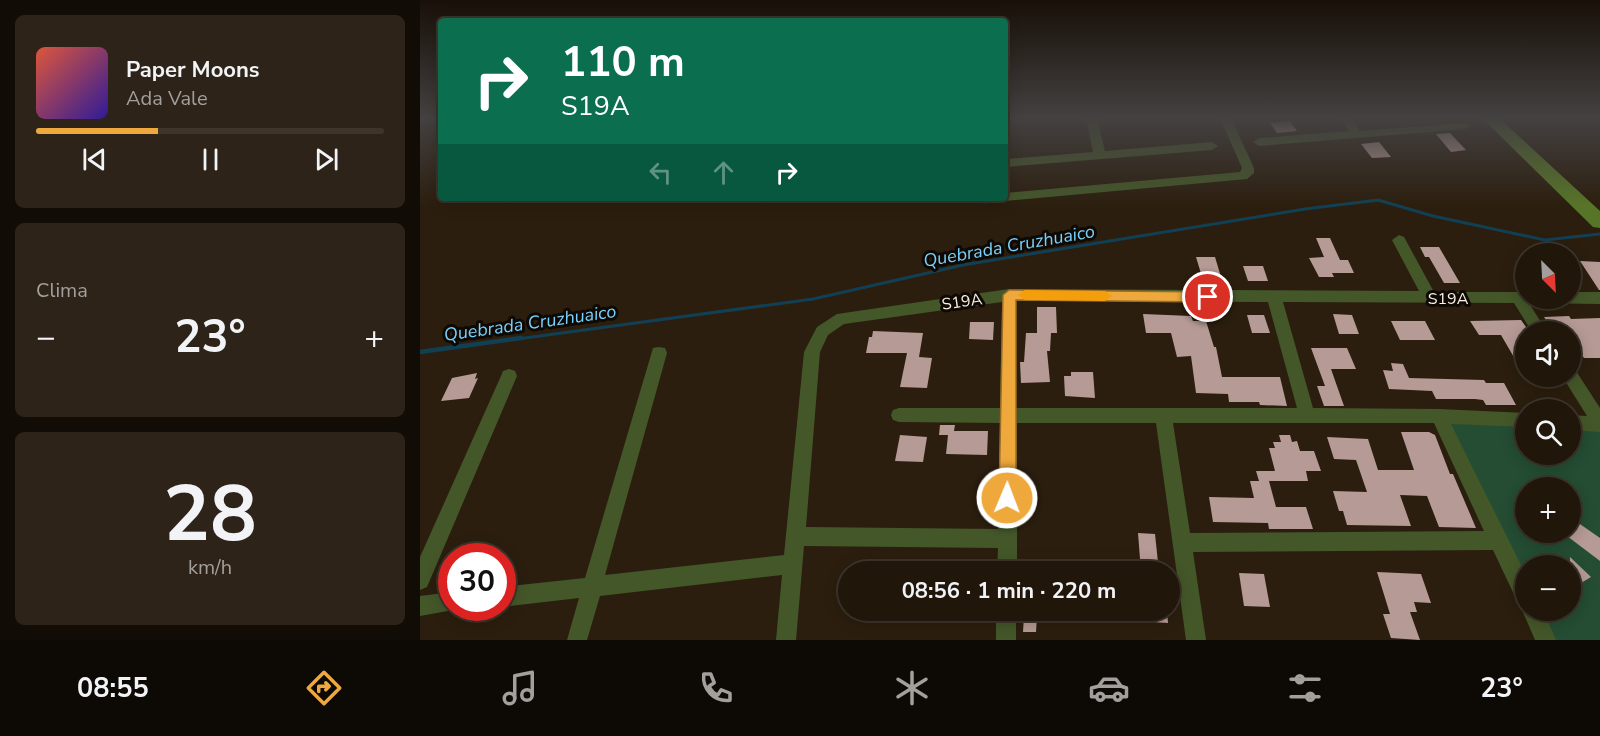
<!DOCTYPE html>
<html lang="es">
<head>
<meta charset="utf-8">
<style>
  :root { --surface:#20160a; --page:#2d2318; --text:#f1f3f6; --muted:#a29f9c; --line:#3d352b; --accent:#eea83c }
  body { margin:0; font-family:"Nunito Sans",sans-serif; background:var(--page); color:var(--text); height:100vh; display:flex; flex-direction:column; font-size:22px; white-space:nowrap }
  * { box-sizing:border-box; margin:0 }
  p { font-size:20px; color:var(--muted) }
  .icon { flex:none; width:33px; height:33px; fill:none; stroke:currentColor; stroke-width:2; stroke-linecap:round; stroke-linejoin:round }
  .map { position:relative; flex:1; overflow:hidden }
  .sheet { display:flex; flex-direction:column; gap:15px; padding:15px; background:#120c06; width:420px }
  .sheet>* { flex:none }
  .top-card { position:absolute; left:18px; top:18px; width:570px; height:183px; border-radius:6px; box-shadow:0 3px 15px #0003,0 0 0 2px var(--line); background:#0b6e4f; color:#fff; overflow:hidden }
  .needle { width:39px; rotate:156deg }
  .fabs { position:absolute; left:1095px; top:243px; display:grid; gap:12px }
  .fabs a { display:grid; place-items:center; width:66px; height:66px; border-radius:50%; background:var(--surface); box-shadow:0 3px 15px #0003,0 0 0 2px var(--line); font-size:30px }
  .speed { position:absolute; left:18px; top:543px; display:flex; gap:12px; font-size:30px; font-weight:700; text-align:center }
  .speed>* { display:grid; place-content:center; width:78px; height:78px; border-radius:50%; background:var(--surface); box-shadow:0 3px 15px #0003,0 0 0 2px var(--line); line-height:1 }
  .speed .limit { border:9px solid #d22; background:#fff; color:#111 }
  .pin { position:absolute; display:grid; place-items:center; width:51px; height:51px; color:#fff; margin:-26px; border:3px solid #fff; border-radius:50%; box-shadow:0 2px 6px #0007 }
  .me { position:absolute; width:66px; margin:-33px; rotate:1deg; stroke-linejoin:round; filter:drop-shadow(0 0 4px #0008) }
  .turn { display:flex; align-items:center; gap:21px; height:126px; padding:0 24px; font-size:27px }
  .turn .icon { width:78px; height:78px; stroke-width:2.5 }
  .turn b { display:block; font-size:42px; line-height:51px }
  .lanes { display:flex; align-items:center; height:57px; padding:0 24px; background:#0003; justify-content:center; gap:30px; direction:ltr }
  .lanes .off { opacity:.35 }
  .big { font-size:45px; font-weight:700; line-height:1.1 }
  .sheet .tile { flex:1; display:flex; flex-direction:column; justify-content:center; gap:9px; min-width:0; padding:0 21px; border-radius:9px; background:var(--page) }
  .sheet .dial { align-items:center; gap:0 }
  .dial b { font-size:78px; line-height:1 }
  .song { display:flex; align-items:center; gap:18px }
  .cover { width:72px; height:72px; border-radius:9px; background:linear-gradient(135deg,hsl(10 70% 55%),hsl(250 70% 35%)) }
  .played { height:6px; border-radius:3px; background:linear-gradient(90deg,var(--accent) 35%,var(--line) 35%) }
  .keys { display:flex; justify-content:space-around; direction:ltr }
  .heat { display:flex; justify-content:space-between; align-items:center; font-size:33px; direction:ltr }
  .trip { position:absolute; left:418px; top:561px; width:342px; height:60px; border-radius:30px; background:var(--surface); box-shadow:0 3px 15px #0003,0 0 0 2px var(--line); font-weight:700; line-height:60px; text-align:center }
  .menu { display:flex; height:96px; justify-content:space-around; align-items:center; background:#0d0904; color:var(--muted) }
  .menu .icon { width:42px; height:42px }
  .menu .current { color:var(--accent) }
  .menu b { font-size:27px; color:var(--text) }
  main { display:flex; flex:1; min-height:0 }
  .map>svg:first-child { display:block }
</style>
</head>
<body>
<main>
<section class="sheet">
<div class="tile">
<div class="song"><i class="cover"></i><div><b>Paper Moons</b><p>Ada Vale</p></div></div>
<div class="played"></div>
<div class="keys"><svg class="icon" aria-label="previous" viewBox="0 0 24 24"><path d="M18 5L8 12l10 7zM5 5v14"/></svg><svg class="icon" aria-label="pause" viewBox="0 0 24 24"><path d="M8 5v14M16 5v14"/></svg><svg class="icon" aria-label="next" viewBox="0 0 24 24"><path d="M6 5l10 7-10 7zM19 5v14"/></svg></div>
</div>
<div class="tile"><p>Clima</p>
<div class="heat"><a>−</a><b class="big">23°</b><a>+</a></div>
</div>
<div class="tile dial"><b>28</b><p>km/h</p></div>
</section>
<div class="map">
<svg width="1180" height="640" viewBox="0 0 1180 640">
  <rect width="100%" height="100%" fill="#2b1e0e"/>
  <!-- green -->
  <path fill="#244d33" fill-rule="evenodd" d="M1019 416 1105 420 1106 454H1150L1151 422 1180 424V640H1126L1112 611 1150 610V566H1106L1105 598ZM1106 488H1150V532H1106Z"/>
  <g fill="none" stroke-linecap="round" stroke-linejoin="round">
    <!-- stream-far1 -->
    <path stroke="#114055" stroke-width="3" d="M90 340 393 299 543 265 885 209 958 200 1013 216 1125 240 1180 234"/>
    <!-- stream -->
    <path stroke="#114055" stroke-width="4.5" d="M0 352 101 338"/>
  </g>
  <!-- building -->
  <g fill="#b59a95">
    <path d="M870 121 877 131 857 133 850 123Z"/>
    <path d="M1030 133 1046 150 1031 152 1016 134Z"/>
    <path d="M959 142 971 157 952 158 941 144Z"/>
    <path d="M896 238H910L920 260H928L934 273H912L914 277H899L889 258 904 257Z"/>
    <path d="M1000 247H1019L1040 283H1024L1009 257H1005Z"/>
    <path d="M776 257H795L801 277H782Z"/>
    <path d="M1160 261 1180 262V290H1179Z"/>
    <path d="M823 266H843L848 281H828Z"/>
    <path d="M617 307H636L637 333H631L630 351H627L630 382 601 383 600 362H604L606 333H617Z"/>
    <path d="M723 314 771 316 773 321H786L794 347H796L802 377H860L867 406 840 405 839 402H809L808 394 776 393 771 356 757 357 751 333H726Z"/>
    <path d="M913 314 932 315 939 334H919Z"/>
    <path d="M827 315H844L850 333H832Z"/>
    <path d="M1149 316 1151 319 1180 318V358H1164L1150 338V332H1134L1124 317Z"/>
    <path d="M1101 320 1106 327V378L1081 335H1059L1050 321Z"/>
    <path d="M971 321H1005L1015 340H980Z"/>
    <path d="M550 322H574L573 340 549 339Z"/>
    <path d="M453 331 503 333 499 357 512 358 507 388 480 387 487 353H446L449 337H452Z"/>
    <path d="M891 348H927L936 369H911L924 406H904L897 386H905Z"/>
    <path d="M971 363 983 364 989 378 1064 380 1066 383H1084L1096 405H1066L1063 400 1055 399H1016L1012 391 969 389 963 370 973 371Z"/>
    <path d="M651 372H673L675 398 645 396 644 376H651Z"/>
    <path d="M57 373 55 379 58 378 49 398 21 401 32 378Z"/>
    <path d="M520 425H535L534 431H568L567 455 526 454 528 435H519Z"/>
    <path d="M981 432H1009L1015 435 1030 474H1033L1056 528 1019 527 1007 496 980 495 991 526 927 525 923 511H919L913 491 947 492 936 460 914 459 907 437 948 439 958 470H994Z"/>
    <path d="M480 435 507 437 503 462 475 461Z"/>
    <path d="M859 435H870L872 442 877 441 880 451H894L901 471H886L888 481H839L836 471H855L849 448H855L853 442H861Z"/>
    <path d="M830 481H849L856 507H886L893 529H849L848 523 793 522 789 497 834 498Z"/>
    <path d="M1157 522 1180 538V561L1147 536Z"/>
    <path d="M718 533 735 534 739 572H721Z"/>
    <path d="M1150 557 1171 577 1161 583 1150 573Z"/>
    <path d="M957 572 1001 574 1011 603 994 602 997 612H990L1000 640 971 638 963 614H970Z"/>
    <path d="M819 573 844 574 850 607 824 606Z"/>
    <path d="M730 610H747L748 623 731 622Z"/>
    <path d="M604 615 617 616 616 632H603Z"/>
  </g>
  <g fill="none" stroke-linecap="round" stroke-linejoin="round">
    <!-- street -->
    <g fill="#445729" fill-rule="evenodd">
      <path d="M585 118H598L596 120 585 121Z"/>
      <path d="M666 118H677L685 151 792 142 798 146 792 150 585 167V159L673 152Z"/>
      <path d="M800 118H811L834 168V173L827 179 585 201 580 200C572 204 555 205 549 198H585V193L820 172 822 168Z"/>
      <path d="M921 118H932L940 131 1045 123 1051 126 1045 129 839 146 833 142 839 138 929 131Z"/>
      <path d="M979 235 984 237 1014 292H1106V298H1150V292H1180V304L1109 303 1127 332H1112L1094 303 863 302 893 408 1019 409 1106 413V427L1031 424 1106 575V610H1123L1136 640H1115L1102 610 1103 607 1099 605 1073 550 773 552 786 640H766L736 423H597V572H577L578 548 384 546 376 640H356L362 575 180 596 167 640H147L159 598 82 607V587L165 578 233 348 239 347 245 348 247 353 185 575 364 555 384 352 397 327 417 314 589 289 999 291 972 240ZM596 301 848 302 877 408H596ZM582 302 580 408H479L473 410 471 415 473 420 479 422 580 423 578 529 386 527 400 352 408 335 424 324ZM753 423H1014L1064 531 770 533Z"/>
      <path d="M89 369 95 371 97 376 7 587 0 590V557L81 376 83 371Z"/>
      <path d="M1150 369 1156 371 1180 408V432L1150 430V415L1167 416 1142 376H1150Z"/>
      <path d="M32 592V608L39 609 0 616V596Z"/>
      <rect x="576" y="610" width="20" height="30"/>
    </g>
    <!-- secondary -->
    <path fill="#577528" fill-rule="evenodd" d="M1062 118H1079L1180 211V228L1173 227Z"/>
  </g>
  <!-- sky -->
  <linearGradient id="sky" x2="0" y2="1"><stop stop-color="#181008"/><stop offset="0.57" stop-color="#444141"/><stop offset="1" stop-color="#444141" stop-opacity="0"/></linearGradient>
  <rect width="1180" height="207" fill="url(#sky)"/>
  <!-- route -->
  <path fill="#eea83c" stroke="#9b6d27" stroke-width="1.5" d="M589 290 788 292 794 297 788 302 596 300V498L593 503 587 506 581 503 579 498 583 295Z"/>
  <!-- slow -->
  <path fill="#f59e0b" d="M605 290 685 291 692 296 685 301 605 300 598 295Z"/>
  <g text-anchor="middle" dominant-baseline="central" stroke-width="6" stroke-linejoin="round" paint-order="stroke">
    <!-- street labels -->
    <g font-size="16" fill="#faf2e8" stroke="#0f0904">
      <text x="1028" y="299">S19A</text>
      <text transform="translate(542 302) rotate(-8)">S19A</text>
    </g>
    <!-- water labels -->
    <g font-size="18" font-style="italic" fill="#78d0fd" stroke="#0f0904">
      <text transform="translate(589 246) rotate(-10)">Quebrada Cruzhuaico</text>
      <text transform="translate(110 323) rotate(-8)">Quebrada Cruzhuaico</text>
    </g>
  </g>
</svg>
<div class="fabs">
<a><svg class="needle" viewBox="-14 -14 28 28"><path d="M0-13l5 13h-10z" fill="#e53935"/><path d="M0 13l5-13h-10z" fill="#a29f9c"/></svg></a>
<a><svg class="icon" aria-label="sound" viewBox="0 0 24 24"><path d="M4 9h4l5-4v14l-5-4H4zM17 9q2 3 0 6"/></svg></a>
<a><svg class="icon" aria-label="search" viewBox="0 0 24 24"><circle cx="10" cy="10" r="6"/><path d="M15 15l6 6"/></svg></a>
<a>+</a>
<a>−</a>
</div>
<div class="speed"><div class="limit">30</div></div>
<div class="pin" style="left:788px;top:297px;background:#d93025"><svg class="icon" aria-label="arrive" viewBox="0 0 24 24"><path d="M6 21V4h12l-3 4 3 4H6"/></svg></div>
<svg class="me" style="left:587px;top:498px" viewBox="-20 -20 40 40"><circle r="17" fill="#eea83c" stroke="#fff" stroke-width="3"/><path d="M0-11L8 9 0 5-8 9z" fill="#fff"/></svg>
<div class="trip">08:56 · 1 min · 220 m</div>
<div class="top-card">
<div class="turn"><svg class="icon" aria-label="right" viewBox="0 0 24 24"><path d="M7 20v-9h11M14 6l5 5-5 5"/></svg><div><b>110 m</b>S19A</div></div>
<div class="lanes"><svg class="icon off" aria-label="left" viewBox="0 0 24 24"><path d="M17 20v-9H6M10 6l-5 5 5 5"/></svg><svg class="icon off" aria-label="ahead" viewBox="0 0 24 24"><path d="M12 20V5M6 11l6-6 6 6"/></svg><svg class="icon" aria-label="right" viewBox="0 0 24 24"><path d="M7 20v-9h11M14 6l5 5-5 5"/></svg></div>
</div>
</div>
</main>
<nav class="menu">
<b>08:55</b>
<svg class="icon current" aria-label="directions" viewBox="0 0 24 24"><path d="M12 3l9 9-9 9-9-9zM9 14v-3h6M13 9l2 2-2 2"/></svg>
<svg class="icon" aria-label="music" viewBox="0 0 24 24"><path d="M9 18V5l10-2v13"/><circle cx="6" cy="18" r="3"/><circle cx="16" cy="16" r="3"/></svg>
<svg class="icon" aria-label="phone" viewBox="0 0 24 24"><path d="M5 4h4l2 5-3 2q2 4 5 5l2-3 5 2v4C11 20 4 13 5 4z"/></svg>
<svg class="icon" aria-label="climate" viewBox="0 0 24 24"><path d="M12 3v18M4 7l16 10M4 17L20 7"/></svg>
<svg class="icon" aria-label="car" viewBox="0 0 24 24"><path d="M5 17H2v-5l4-1 3-4h7l3 4 3 1v5h-3M9 17h6M6 11h13"/><circle cx="7" cy="17" r="2"/><circle cx="17" cy="17" r="2"/></svg>
<svg class="icon" aria-label="filters" viewBox="0 0 24 24"><path d="M4 7h16M4 17h16"/><circle cx="9" cy="7" r="2"/><circle cx="15" cy="17" r="2"/></svg>
<b>23°</b>
</nav>
</body>
</html>
